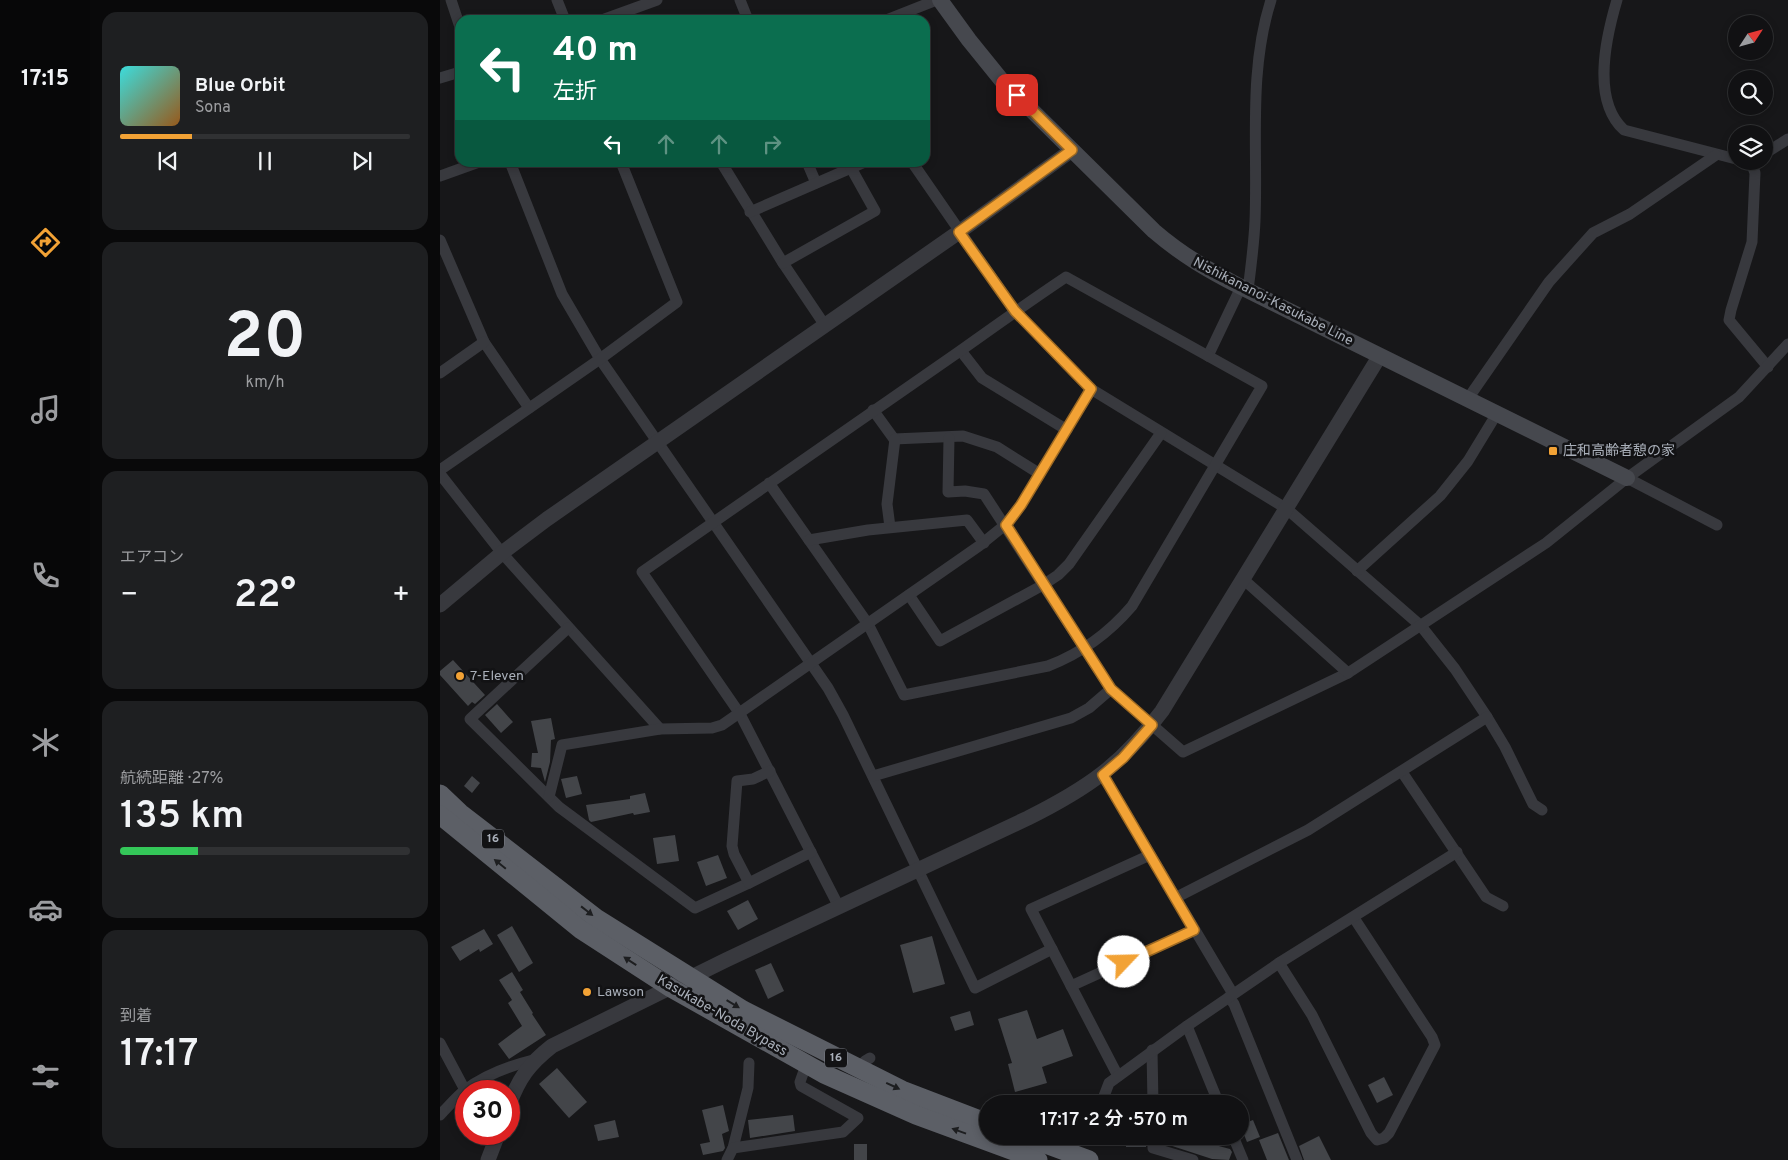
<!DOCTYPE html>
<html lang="ja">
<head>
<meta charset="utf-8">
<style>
  :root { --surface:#111113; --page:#1e1f21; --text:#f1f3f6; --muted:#9c9da0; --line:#303133; --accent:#f2a235 }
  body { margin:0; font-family:Overpass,"Noto Sans JP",sans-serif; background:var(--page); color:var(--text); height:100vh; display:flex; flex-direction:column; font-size:19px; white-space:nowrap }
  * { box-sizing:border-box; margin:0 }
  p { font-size:16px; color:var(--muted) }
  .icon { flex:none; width:28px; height:28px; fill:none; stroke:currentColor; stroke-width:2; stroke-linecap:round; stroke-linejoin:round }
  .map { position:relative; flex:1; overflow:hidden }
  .details { display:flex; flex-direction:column; gap:12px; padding:12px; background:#09090a; width:350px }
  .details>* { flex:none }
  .guide { position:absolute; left:15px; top:15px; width:475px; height:152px; border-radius:15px; box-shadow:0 2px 8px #0003,0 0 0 1px var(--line); background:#0b6e4f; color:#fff; overflow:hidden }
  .needle { width:32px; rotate:54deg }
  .tools { position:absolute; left:1288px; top:15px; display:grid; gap:10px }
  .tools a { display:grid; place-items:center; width:45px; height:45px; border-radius:50%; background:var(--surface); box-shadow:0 2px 8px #0003,0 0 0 1px var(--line); font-size:25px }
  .speed { position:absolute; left:15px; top:1080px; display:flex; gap:10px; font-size:25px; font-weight:700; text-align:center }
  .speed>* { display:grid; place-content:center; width:65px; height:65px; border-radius:50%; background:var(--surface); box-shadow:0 2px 8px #0003,0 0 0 1px var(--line); line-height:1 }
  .speed .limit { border:8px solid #d22; background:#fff; color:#111 }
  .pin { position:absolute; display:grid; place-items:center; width:42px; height:42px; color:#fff; margin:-21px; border-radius:10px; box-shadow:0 2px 8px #0006 }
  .me { position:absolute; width:55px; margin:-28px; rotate:66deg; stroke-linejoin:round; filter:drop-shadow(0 0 4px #0008) }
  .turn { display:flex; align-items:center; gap:18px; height:105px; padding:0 15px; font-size:22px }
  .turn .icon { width:65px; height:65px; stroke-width:2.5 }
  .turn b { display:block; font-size:35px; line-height:42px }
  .lanes { display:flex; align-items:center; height:48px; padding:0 15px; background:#0003; justify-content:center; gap:25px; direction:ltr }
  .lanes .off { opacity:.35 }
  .big { font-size:38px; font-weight:600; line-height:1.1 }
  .details .card { flex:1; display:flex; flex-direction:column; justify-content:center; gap:8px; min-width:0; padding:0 18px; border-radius:15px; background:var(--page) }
  .details .dial { align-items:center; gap:0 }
  .dial b { font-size:65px; line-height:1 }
  .song { display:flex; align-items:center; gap:15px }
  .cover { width:60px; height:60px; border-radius:8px; background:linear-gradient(135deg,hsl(180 70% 55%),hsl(30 70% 35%)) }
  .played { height:5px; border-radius:2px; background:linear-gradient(90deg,var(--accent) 25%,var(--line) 25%) }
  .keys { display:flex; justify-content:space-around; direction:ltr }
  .heat { display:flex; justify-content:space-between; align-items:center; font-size:28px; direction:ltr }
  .charge { height:8px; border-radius:4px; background:linear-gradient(90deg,#34c759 27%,var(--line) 0) }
  .trip { position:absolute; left:539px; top:1095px; width:270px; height:50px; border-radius:25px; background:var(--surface); box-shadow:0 2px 8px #0003,0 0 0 1px var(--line); font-weight:600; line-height:50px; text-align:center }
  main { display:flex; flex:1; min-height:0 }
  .menu { display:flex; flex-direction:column; width:90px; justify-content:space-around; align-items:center; background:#070708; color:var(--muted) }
  .menu .icon { width:35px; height:35px }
  .menu .selected { color:var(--accent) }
  .menu b { font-size:22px; color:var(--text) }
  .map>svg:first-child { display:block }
</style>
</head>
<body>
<main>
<nav class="menu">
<b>17:15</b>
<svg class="icon selected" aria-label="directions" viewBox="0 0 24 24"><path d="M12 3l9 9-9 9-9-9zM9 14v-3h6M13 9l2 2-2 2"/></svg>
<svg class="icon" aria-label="music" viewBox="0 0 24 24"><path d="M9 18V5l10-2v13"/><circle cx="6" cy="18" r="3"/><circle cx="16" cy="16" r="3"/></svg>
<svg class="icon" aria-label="phone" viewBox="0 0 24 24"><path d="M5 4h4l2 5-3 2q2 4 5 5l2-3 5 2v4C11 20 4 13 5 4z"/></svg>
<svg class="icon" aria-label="climate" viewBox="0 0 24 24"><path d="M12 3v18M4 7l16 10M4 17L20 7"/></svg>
<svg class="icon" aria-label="car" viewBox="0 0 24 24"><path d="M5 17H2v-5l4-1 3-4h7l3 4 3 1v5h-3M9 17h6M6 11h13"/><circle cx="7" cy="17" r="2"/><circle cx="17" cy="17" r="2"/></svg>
<svg class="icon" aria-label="filters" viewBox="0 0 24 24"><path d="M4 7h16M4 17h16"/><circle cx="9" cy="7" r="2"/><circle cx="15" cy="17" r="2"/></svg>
</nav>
<section class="details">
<div class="card">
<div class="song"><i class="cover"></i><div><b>Blue Orbit</b><p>Sona</p></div></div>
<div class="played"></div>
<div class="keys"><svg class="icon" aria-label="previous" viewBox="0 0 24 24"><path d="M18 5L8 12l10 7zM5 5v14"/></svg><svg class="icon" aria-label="pause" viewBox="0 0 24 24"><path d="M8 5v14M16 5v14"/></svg><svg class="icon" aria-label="next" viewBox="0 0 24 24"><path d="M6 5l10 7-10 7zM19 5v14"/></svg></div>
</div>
<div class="card dial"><b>20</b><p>km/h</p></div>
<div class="card"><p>エアコン</p>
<div class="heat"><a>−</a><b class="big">22°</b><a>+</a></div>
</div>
<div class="card"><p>航続距離 · 27%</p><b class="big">135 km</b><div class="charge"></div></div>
<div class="card"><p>到着</p><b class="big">17:17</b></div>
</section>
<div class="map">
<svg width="1348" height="1160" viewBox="0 0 1348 1160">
  <rect width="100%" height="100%" fill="#171719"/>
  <!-- building -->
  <g fill="#434549">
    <path d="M13 660 45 695 35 704 32 702 28 706 0 675V671Z"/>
    <path d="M57 704 73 722 61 733 45 715Z"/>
    <path d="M111 718 115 739 111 740 110 762 105 782 101 768 91 767 92 753H98L91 721Z"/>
    <path d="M32 776 40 783 32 793 24 786Z"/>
    <path d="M137 776 142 794 126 798 121 779Z"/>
    <path d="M205 793 210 812 194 815 193 813 151 822 149 820 146 805 190 799V796Z"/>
    <path d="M235 835 239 861 217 864 213 838Z"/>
    <path d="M278 855 287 878 266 886 257 862Z"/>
    <path d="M308 900 318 919 298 930 287 911Z"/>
    <path d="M72 926 93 963 79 972 57 935Z"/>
    <path d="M44 929 53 944 40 952 39 949 20 961 11 947Z"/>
    <path d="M492 936 505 984 473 993 460 945Z"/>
    <path d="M331 963 344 991 328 999 315 970Z"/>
    <path d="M72 972 83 990 80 992 93 1013 92 1014 106 1035 69 1059 58 1044 82 1026 68 1003 72 1000 59 980Z"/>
    <path d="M587 1010 597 1039 623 1029 633 1056 602 1067 607 1083 575 1092 568 1064 572 1063 558 1019Z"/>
    <path d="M530 1011 534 1025 515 1031 510 1017Z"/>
    <path d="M117 1068 147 1102 129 1118 99 1084Z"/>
    <path d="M944 1077 953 1095 937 1103 928 1085Z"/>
    <path d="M283 1105 289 1131 282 1134 285 1148 283 1151 263 1155 260 1144 270 1142 262 1110Z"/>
    <path d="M353 1115 355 1131 310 1138 308 1120Z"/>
    <path d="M175 1120 179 1137 158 1141 154 1125Z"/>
    <path d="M813 1120 820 1137 807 1142 800 1125Z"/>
    <path d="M838 1133 849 1160H827L819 1140Z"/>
    <rect x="686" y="1136" width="20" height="11"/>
    <path d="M720 1136H755L776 1143 775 1145 790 1149 792 1152 789 1160 772 1159 720 1142Z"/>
    <path d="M879 1136 891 1160H864L859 1146Z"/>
    <rect x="414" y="1144" width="13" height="16"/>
  </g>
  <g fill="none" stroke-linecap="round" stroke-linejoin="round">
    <!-- minor -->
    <g stroke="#38393e" stroke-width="11">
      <path d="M11 0 20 27"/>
      <path d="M117 0 125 20"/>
      <path d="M300 0 308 20"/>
      <path d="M1177 0C1166 37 1151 100 1184 130L1296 159"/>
      <path d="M162 20 217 0"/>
      <path d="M446 20 497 0"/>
      <path d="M0 78 20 72"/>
      <path d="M1324 154 1348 139"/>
      <path d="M70 162 122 294 160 359 388 688 403 715 535 988 612 949"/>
      <path d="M281 162 343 263 384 324"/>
      <path d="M367 162 376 183"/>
      <path d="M472 162 575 311 651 389 847 509 981 626 1015 669 1047 717 1065 747 1093 804 1102 810"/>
      <path d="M1311 162 1315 173 1312 242 1291 310 1289 320 1328 367"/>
      <path d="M0 176 39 162"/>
      <path d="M310 212 425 162"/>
      <path d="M0 240 44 342 89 408"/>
      <path d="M343 263 435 211 411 168"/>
      <path d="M808 290C811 267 814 244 815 221 818 147 808 72 831 0"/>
      <path d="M521 351 542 378 627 430"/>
      <path d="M768 356 801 287"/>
      <path d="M0 373 44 342"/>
      <path d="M1027 400 1109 282 1153 233 1190 214 1276 155"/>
      <path d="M433 410 454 439 523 436 557 447 600 474"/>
      <path d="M509 438 508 492 525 491 544 494 671 689 743 752 908 673 1106 543 1187 478 1299 397 1348 344"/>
      <path d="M0 470 160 359 237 302 181 162"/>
      <path d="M0 474 62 553 220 729"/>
      <path d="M1187 478 1277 525"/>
      <path d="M329 483 428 624 464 695 608 666C642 653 669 633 692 606L822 386 626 277C590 301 555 326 520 351 414 425 308 498 202 572L300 714 399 907"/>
      <path d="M450 527 447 504 455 439"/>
      <path d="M369 540 428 530 527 520 544 543"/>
      <path d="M917 571 1000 496 1028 461 1056 415"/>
      <path d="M803 579 908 673"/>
      <path d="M469 595 500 641 603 585 618 575 629 564 721 433"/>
      <path d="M128 628 30 719 119 807 255 908 309 883"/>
      <path d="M330 771 313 779 297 781 292 846 294 854 309 883 371 852"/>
      <path d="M962 772 1046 897 1063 906"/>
      <path d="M663 775 793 994"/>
      <path d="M433 776 631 718 649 708 671 689"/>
      <path d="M109 797 122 745 220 729 272 728 282 725 539 546 565 525 581 505 651 389"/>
      <path d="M735 898 868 830 1047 717"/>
      <path d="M839 963 872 1015 931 1133 937 1140 944 1138 949 1133 995 1045 992 1037 914 918"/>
      <path d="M631 986 754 930"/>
      <path d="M789 997 794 1004 857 1160"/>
      <path d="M747 1026 779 1104"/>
      <path d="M0 1043 25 1090"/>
      <path d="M712 1050 713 1104"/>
      <path d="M420 1070 425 1061 430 1058"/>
      <path d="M678 1076 591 909 710 855"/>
      <path d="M661 1104 669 1083 747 1026 839 963 1017 852"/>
      <path d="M0 1115C8 1107 16 1097 25 1090 45 1075 69 1066 93 1060"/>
      <path d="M713 1136V1148L753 1160"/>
      <path d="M793 1136 803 1160"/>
      <path d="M293 1148 308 1088 309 1063"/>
      <path d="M287 1160 293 1148 403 1132 418 1118 361 1086 360 1082 366 1065"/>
    </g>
    <!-- tertiary -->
    <g stroke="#38393e" stroke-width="15">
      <path d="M0 605 62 553 107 519 519 232 632 150"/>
      <path d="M69 1105C79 1078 89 1064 112 1046L286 960 588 818C648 788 681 765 722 711L939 357"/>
      <path d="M48 1160 58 1134"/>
    </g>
    <!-- secondary -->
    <path stroke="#46484e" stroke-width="16" d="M500 0 529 40 563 82 714 231C742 255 768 270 801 287L1187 478"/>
    <!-- trunk -->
    <g stroke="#5c5f66" stroke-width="19">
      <path d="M0 794 20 813 156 918 303 1010 462 1090 548 1123"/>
      <path d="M0 815 140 929 231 988 384 1074 476 1115 598 1160"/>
      <path d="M584 1136 649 1160"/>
    </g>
  </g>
  <!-- one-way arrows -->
  <defs><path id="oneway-solid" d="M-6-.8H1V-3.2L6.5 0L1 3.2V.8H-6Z" transform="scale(1.25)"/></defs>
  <g fill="#1d1e20">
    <use href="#oneway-solid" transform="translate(60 864) rotate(-141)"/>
    <use href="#oneway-solid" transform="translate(147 911) rotate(38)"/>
    <use href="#oneway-solid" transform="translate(190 961) rotate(-147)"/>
    <use href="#oneway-solid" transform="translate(293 1004) rotate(31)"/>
    <use href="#oneway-solid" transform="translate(453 1086) rotate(25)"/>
    <use href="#oneway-solid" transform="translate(519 1131) rotate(-160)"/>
  </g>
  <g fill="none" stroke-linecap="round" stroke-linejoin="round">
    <!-- route casing -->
    <g stroke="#9d6922" stroke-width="12">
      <path id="route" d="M577 95 632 150 519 232 575 311 651 389 581 505 566 525 671 689 712 725 683 758 663 775 754 930 684 962"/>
    </g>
    <!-- route -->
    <use href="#route" stroke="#f2a235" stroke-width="9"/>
  </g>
  <!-- markers -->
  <g fill="#f2a235" stroke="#121214" stroke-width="2">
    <rect x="1108" y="446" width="10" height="10" rx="2.5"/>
    <circle cx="20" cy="676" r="5"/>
    <circle cx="147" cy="992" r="5"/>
  </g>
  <g text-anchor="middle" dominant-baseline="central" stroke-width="5" stroke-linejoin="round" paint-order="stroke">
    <!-- shield labels -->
    <g fill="#121214" stroke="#7c8088" stroke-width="1">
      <rect x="42" y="829.5" width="22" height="19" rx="4"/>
      <rect x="385" y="1048.5" width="22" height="19" rx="4"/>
    </g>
    <g font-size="12" font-weight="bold" fill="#a9afb9">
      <text x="53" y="839">16</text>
      <text x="396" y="1058">16</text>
    </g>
    <!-- street labels -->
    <g font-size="14" fill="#a9afb9" stroke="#121214">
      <text transform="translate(833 302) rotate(27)">Nishikananoi-Kasukabe Line</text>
      <text transform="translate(282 1016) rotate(30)">Kasukabe-Noda Bypass</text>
    </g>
    <!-- poi labels -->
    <g font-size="14" fill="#a9afb9" stroke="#121214" text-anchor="start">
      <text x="1123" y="451">庄和高齢者憩の家</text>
      <text x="30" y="676">7-Eleven</text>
      <text x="157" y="992">Lawson</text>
    </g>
  </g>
</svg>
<div class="tools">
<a><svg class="needle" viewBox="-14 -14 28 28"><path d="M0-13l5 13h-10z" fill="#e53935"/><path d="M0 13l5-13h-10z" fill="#9c9da0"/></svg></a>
<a><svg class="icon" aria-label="search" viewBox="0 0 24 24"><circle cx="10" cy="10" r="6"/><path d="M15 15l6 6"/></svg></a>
<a><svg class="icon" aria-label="layers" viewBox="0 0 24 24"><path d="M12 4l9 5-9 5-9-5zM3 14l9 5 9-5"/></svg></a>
</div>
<div class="speed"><div class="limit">30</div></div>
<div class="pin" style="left:577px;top:95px;background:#d93025"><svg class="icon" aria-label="arrive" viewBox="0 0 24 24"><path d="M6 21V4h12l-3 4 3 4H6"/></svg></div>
<svg class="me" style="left:684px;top:962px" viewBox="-20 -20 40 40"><circle r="19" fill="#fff"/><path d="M0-13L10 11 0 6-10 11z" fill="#f2a235"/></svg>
<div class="trip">17:17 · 2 分 · 570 m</div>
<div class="guide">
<div class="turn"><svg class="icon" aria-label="left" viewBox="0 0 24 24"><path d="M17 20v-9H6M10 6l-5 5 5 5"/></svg><div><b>40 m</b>左折</div></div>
<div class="lanes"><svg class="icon" aria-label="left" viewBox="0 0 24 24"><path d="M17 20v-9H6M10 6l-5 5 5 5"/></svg><svg class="icon off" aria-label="ahead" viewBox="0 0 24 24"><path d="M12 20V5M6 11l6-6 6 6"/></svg><svg class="icon off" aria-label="ahead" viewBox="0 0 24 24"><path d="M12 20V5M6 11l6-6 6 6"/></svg><svg class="icon off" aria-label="right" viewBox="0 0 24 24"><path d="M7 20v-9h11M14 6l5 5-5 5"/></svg></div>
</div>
</div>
</main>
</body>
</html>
